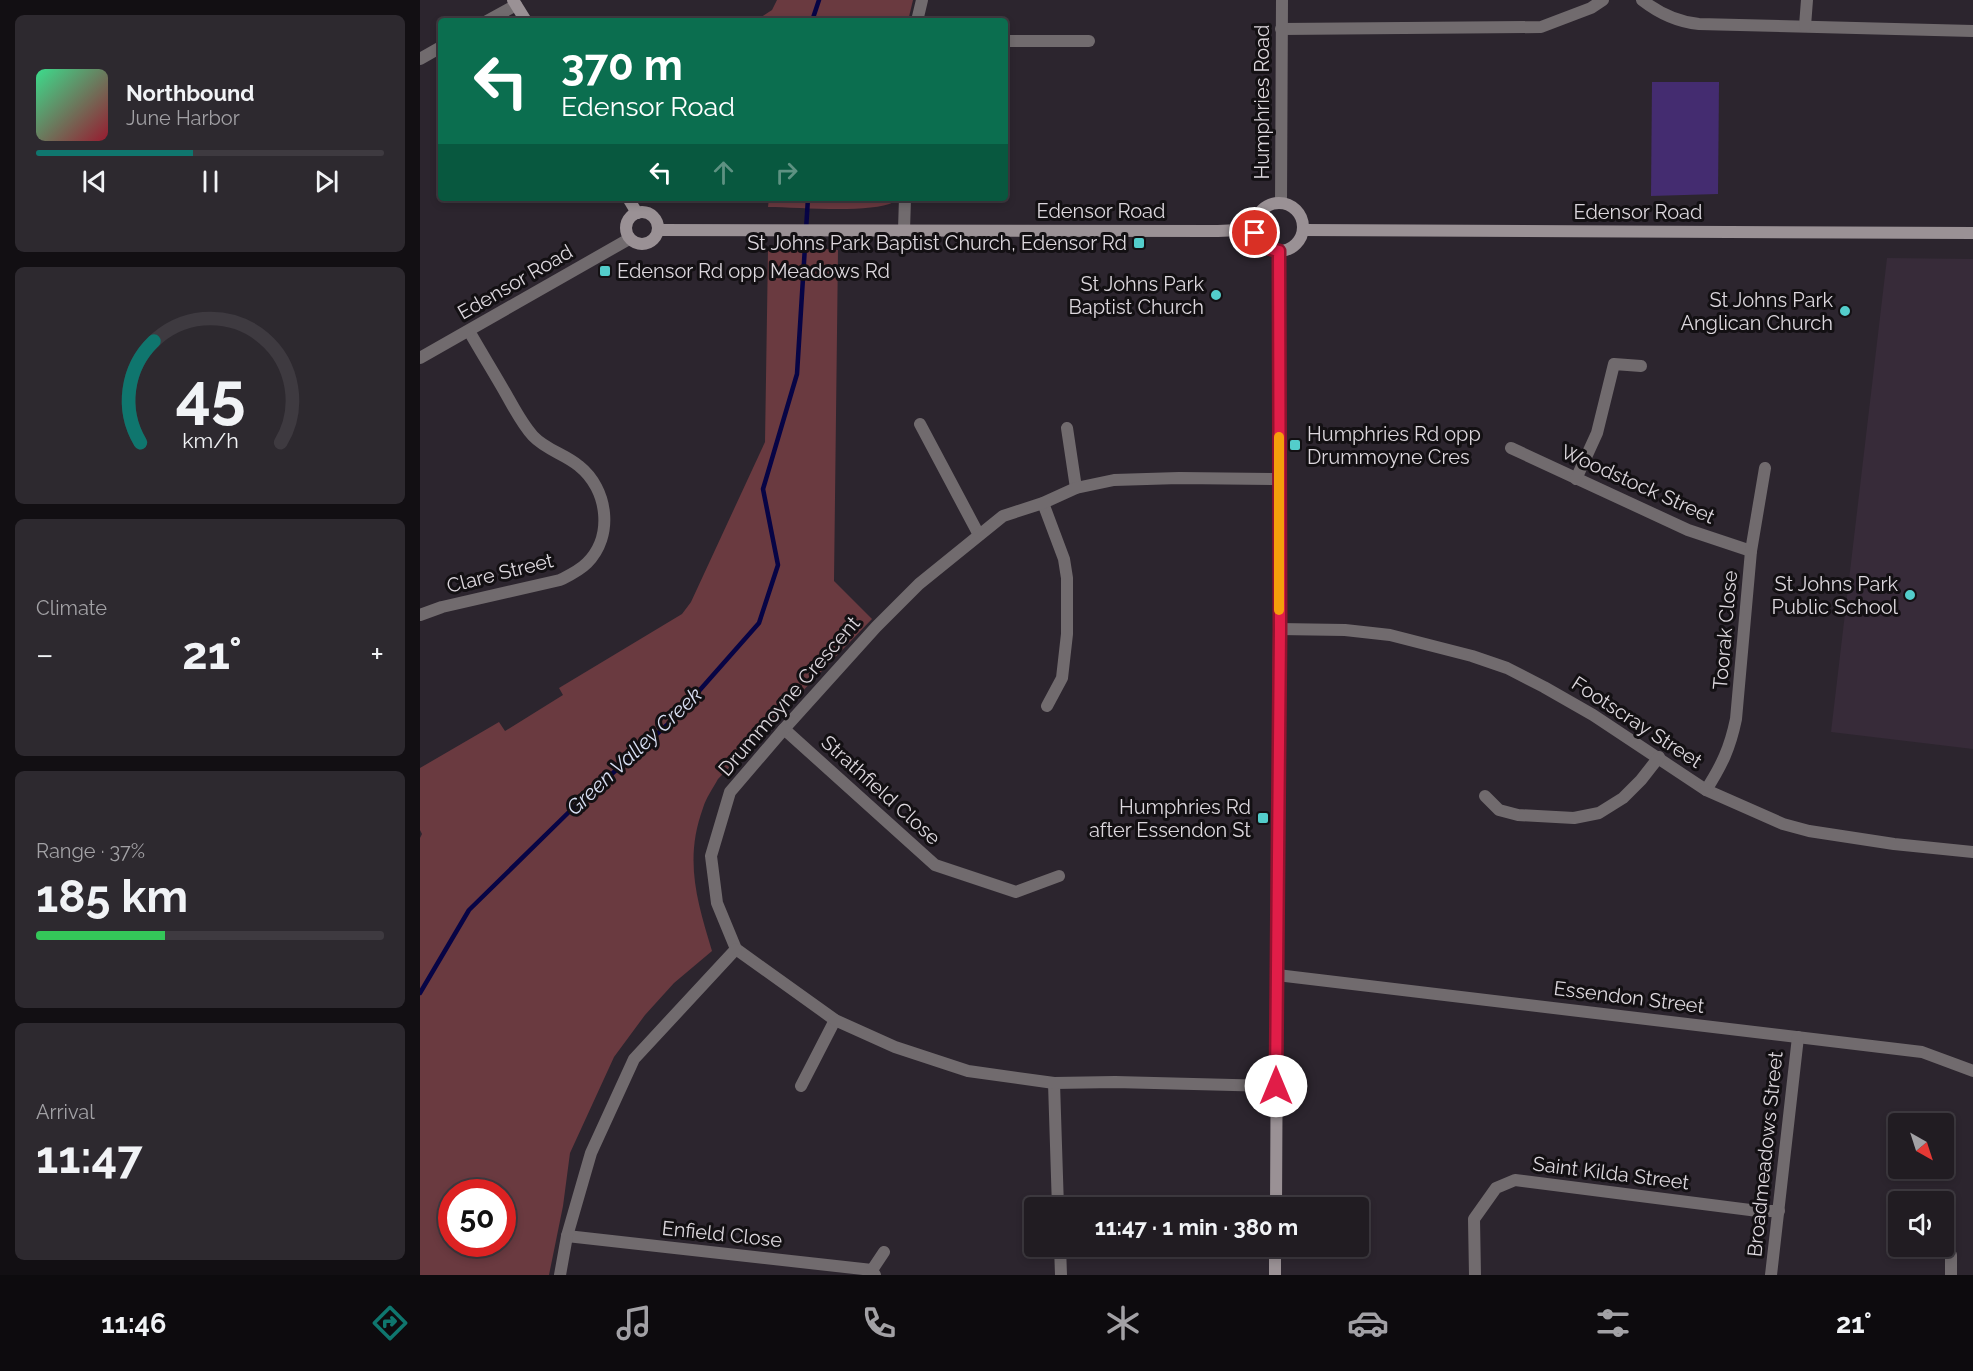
<!DOCTYPE html>
<html lang="en">
<head>
<meta charset="utf-8">
<style>
  :root { --surface:#211c22; --page:#2d292f; --text:#f1f3f6; --muted:#a2a1a5; --line:#3e3a40; --accent:#0f766e }
  body { margin:0; font-family:Raleway,sans-serif; background:var(--page); color:var(--text); height:100vh; display:flex; flex-direction:column; font-size:22px; white-space:nowrap }
  * { box-sizing:border-box; margin:0 }
  p { font-size:20px; color:var(--muted) }
  .icon { flex:none; width:33px; height:33px; fill:none; stroke:currentColor; stroke-width:2; stroke-linecap:round; stroke-linejoin:round }
  .map { position:relative; flex:1; overflow:hidden }
  .details { display:flex; flex-direction:column; gap:15px; padding:15px; background:#120f13; width:420px }
  .details>* { flex:none }
  .guide { position:absolute; left:18px; top:18px; width:570px; height:183px; border-radius:6px; box-shadow:0 3px 9px #0003,0 0 0 2px var(--line); background:#0b6e4f; color:#fff; overflow:hidden }
  .needle { width:39px; rotate:141deg }
  .fabs { position:absolute; left:1468px; top:1113px; display:grid; gap:12px }
  .fabs a { display:grid; place-items:center; width:66px; height:66px; border-radius:6px; background:var(--surface); box-shadow:0 3px 9px #0003,0 0 0 2px var(--line); font-size:30px }
  .speed { position:absolute; left:18px; top:1179px; display:flex; gap:12px; font-size:30px; font-weight:700; text-align:center }
  .speed>* { display:grid; place-content:center; width:78px; height:78px; border-radius:50%; background:var(--surface); box-shadow:0 3px 9px #0003,0 0 0 2px var(--line); line-height:1 }
  .speed .limit { border:9px solid #d22; background:#fff; color:#111 }
  .pin { position:absolute; display:grid; place-items:center; width:51px; height:51px; color:#fff; margin:-26px; border:3px solid #fff; border-radius:50%; box-shadow:0 2px 6px #0007 }
  .me { position:absolute; width:66px; margin:-33px; rotate:0deg; stroke-linejoin:round; filter:drop-shadow(0 0 4px #0008) }
  .turn { display:flex; align-items:center; gap:21px; height:126px; padding:0 24px; font-size:27px }
  .turn .icon { width:78px; height:78px; stroke-width:2.5 }
  .turn b { display:block; font-size:42px; line-height:51px }
  .lanes { display:flex; align-items:center; height:57px; padding:0 24px; background:#0003; justify-content:center; gap:30px; direction:ltr }
  .lanes .off { opacity:.35 }
  .big { font-size:45px; font-weight:700; line-height:1.1 }
  .details .tile { flex:1; display:flex; flex-direction:column; justify-content:center; gap:9px; min-width:0; padding:0 21px; border-radius:9px; background:var(--page) }
  .details .dial { align-items:center; gap:0 }
  .dial svg { height:156px; overflow:visible; fill:none; stroke:var(--line); stroke-width:7; stroke-linecap:round; text-anchor:middle }
  .dial text { fill:var(--text); stroke:none }
  .song { display:flex; align-items:center; gap:18px }
  .cover { width:72px; height:72px; border-radius:9px; background:linear-gradient(135deg,hsl(150 70% 55%),hsl(350 70% 35%)) }
  .played { height:6px; border-radius:3px; background:linear-gradient(90deg,var(--accent) 45%,var(--line) 45%) }
  .keys { display:flex; justify-content:space-around; direction:ltr }
  .heat { display:flex; justify-content:space-between; align-items:center; font-size:33px; direction:ltr }
  .charge { height:9px; border-radius:4px; background:linear-gradient(90deg,#34c759 37%,var(--line) 0) }
  .trip { position:absolute; left:604px; top:1197px; width:345px; height:60px; border-radius:6px; background:var(--surface); box-shadow:0 3px 9px #0003,0 0 0 2px var(--line); font-weight:700; line-height:60px; text-align:center }
  .dock { display:flex; height:96px; justify-content:space-around; align-items:center; background:#0d0b0e; color:var(--muted) }
  .dock .icon { width:42px; height:42px }
  .dock .current { color:var(--accent) }
  .dock b { font-size:27px; color:var(--text) }
  main { display:flex; flex:1; min-height:0 }
  .map>svg:first-child { display:block }
</style>
</head>
<body>
<main>
<section class="details">
<div class="tile">
<div class="song"><i class="cover"></i><div><b>Northbound</b><p>June Harbor</p></div></div>
<div class="played"></div>
<div class="keys"><svg class="icon" aria-label="previous" viewBox="0 0 24 24"><path d="M18 5L8 12l10 7zM5 5v14"/></svg><svg class="icon" aria-label="pause" viewBox="0 0 24 24"><path d="M8 5v14M16 5v14"/></svg><svg class="icon" aria-label="next" viewBox="0 0 24 24"><path d="M6 5l10 7-10 7zM19 5v14"/></svg></div>
</div>
<div class="tile dial"><svg viewBox="0 0 100 80">
<path d="M14 69A42 42 0 1 1 86 69"/>
<path d="M14 69A42 42 0 0 1 21 17" stroke="#0f766e"/>
<text x="50" y="56" font-size="32" font-weight="700">45</text>
<text x="50" y="72" font-size="11">km/h</text>
</svg></div>
<div class="tile"><p>Climate</p>
<div class="heat"><a>−</a><b class="big">21°</b><a>+</a></div>
</div>
<div class="tile"><p>Range · 37%</p><b class="big">185 km</b><div class="charge"></div></div>
<div class="tile"><p>Arrival</p><b class="big">11:47</b></div>
</section>
<div class="map">
<svg width="1553" height="1275" viewBox="0 0 1553 1275">
  <rect width="100%" height="100%" fill="#2c252e"/>
  <!-- built -->
  <path fill="#372b39" d="M1467 258 1553 259V749L1411 732Z"/>
  <!-- green -->
  <g fill="#6a3a40" fill-rule="evenodd">
    <path d="M357 0H493L488 21H335L352 10Z"/>
    <path d="M349 198H475L474 202C449 214 379 207 348 207Z"/>
    <path d="M405 249 418 250 414 581 452 619 298 779C293 788 286 798 283 808 264 860 277 901 292 951L254 983 225 1015 194 1057 150 1153 143 1206 129 1275H0V838L2 834 0 830V768L79 722 85 731 143 695 139 688 262 614 271 602 345 442 348 250ZM82 1192V1244H32V1192Z"/>
  </g>
  <g fill="none" stroke-linecap="round" stroke-linejoin="round">
    <!-- stream -->
    <g stroke="#070445" stroke-width="4.5">
      <path d="M392 21 399 0"/>
      <path d="M0 993 49 910 150 811 256 717 339 623 358 565 343 489 377 374 388 198"/>
    </g>
  </g>
  <!-- building -->
  <path fill="#442c70" d="M1232 82H1299L1298 194 1231 196Z"/>
  <g fill="none" stroke-linecap="round" stroke-linejoin="round">
    <!-- minor -->
    <g stroke="#716b6e" stroke-width="12">
      <path d="M1222 0C1240 14 1257 22 1279 24L1553 31"/>
      <path d="M67 21 96 5"/>
      <path d="M497 21 502 0"/>
      <path d="M1385 26 1387 0"/>
      <path d="M861 29 1121 27 1171 8 1183 0"/>
      <path d="M585 41H669"/>
      <path d="M0 59 21 47"/>
      <path d="M484 230 485 198"/>
      <path d="M500 424 559 535"/>
      <path d="M647 428 656 488"/>
      <path d="M1091 448 1268 530 1331 551"/>
      <path d="M1156 479 1177 433 1194 364 1221 366"/>
      <path d="M623 503 644 559 647 578V634L642 678 627 706"/>
      <path d="M0 615 22 607 140 580C150 575 159 571 167 563 194 536 188 489 159 466 145 454 126 450 113 436 102 424 94 408 86 394 74 373 61 352 49 331"/>
      <path d="M859 629 925 630 970 635 1052 656 1087 668 1124 687 1173 715 1286 790 1363 824 1389 831 1474 844 1553 852"/>
      <path d="M364 729 515 865 596 892 639 876"/>
      <path d="M1286 790C1302 765 1310 748 1316 719L1331 551 1345 468"/>
      <path d="M1065 796 1079 810 1098 815 1154 818 1179 813 1203 798 1221 780 1239 757"/>
      <path d="M857 975 1502 1052 1553 1071"/>
      <path d="M634 1083 638 1208"/>
      <path d="M381 1086 415 1020"/>
      <path d="M856 1086 695 1082 634 1083 548 1071 475 1047 415 1020 316 949 297 903 291 856 310 792 364 729 456 627 499 584 583 516 623 503 656 488 694 480 759 478 859 479"/>
      <path d="M147 1236 452 1270 455 1275"/>
      <path d="M640 1246 641 1275"/>
      <path d="M1531 1255V1275"/>
      <path d="M452 1270 464 1252"/>
      <path d="M140 1275 147 1236 171 1153 214 1059 316 949"/>
      <path d="M1055 1275 1054 1219 1076 1188 1095 1180 1338 1211H1359"/>
      <path d="M1351 1275 1378 1037"/>
    </g>
    <!-- tertiary -->
    <g stroke="#716b6e" stroke-width="12">
      <path d="M861 203 862 0"/>
      <path d="M0 358 209 239"/>
    </g>
    <!-- secondary -->
    <g stroke="#9a9195" stroke-width="12">
      <path d="M93 0 106 21"/>
      <path d="M208 198 217 213"/>
      <circle cx="859" cy="227" r="24"/>
      <circle cx="222" cy="228" r="16"/>
      <path d="M239 230 798 231 819 230 835 225"/>
      <path d="M883 230 1553 233"/>
      <path d="M856 1208 859 629V251"/>
      <path d="M855 1275V1246"/>
    </g>
  </g>
  <g fill="none" stroke-linecap="round" stroke-linejoin="round">
    <!-- route casing -->
    <g stroke="#92132f" stroke-width="15">
      <path id="route" d="M835 233C840 245 847 249 859 251L860 629 856 1086"/>
    </g>
    <!-- route -->
    <use href="#route" stroke="#e11d48" stroke-width="10"/>
    <!-- slow -->
    <path stroke="#f59e0b" stroke-width="10" d="M859 437V610"/>
  </g>
  <!-- markers -->
  <g fill="#53cdcb" stroke="#131013" stroke-width="2">
    <rect x="713" y="237" width="12" height="12" rx="3"/>
    <rect x="179" y="265" width="12" height="12" rx="3"/>
    <circle cx="796" cy="295" r="6"/>
    <circle cx="1425" cy="311" r="6"/>
    <rect x="869" y="439" width="12" height="12" rx="3"/>
    <circle cx="1490" cy="595" r="6"/>
    <rect x="837" y="812" width="12" height="12" rx="3"/>
  </g>
  <g text-anchor="middle" dominant-baseline="central" stroke-width="6" stroke-linejoin="round" paint-order="stroke">
    <!-- street labels -->
    <g font-size="20" fill="#dcd7dd" stroke="#131013">
      <text transform="translate(842 102) rotate(-90)">Humphries Road</text>
      <text x="681" y="211">Edensor Road</text>
      <text x="1218" y="212">Edensor Road</text>
      <text transform="translate(95 282) rotate(-30)">Edensor Road</text>
      <text transform="translate(1218 484) rotate(24)">Woodstock Street</text>
      <text transform="translate(80 573) rotate(-14)">Clare Street</text>
      <text transform="translate(1305 630) rotate(-85)">Toorak Close</text>
      <text transform="translate(369 696) rotate(-49)">Drummoyne Crescent</text>
      <text transform="translate(1217 722) rotate(33)">Footscray Street</text>
      <text transform="translate(461 790) rotate(42)">Strathfield Close</text>
      <text transform="translate(1209 997) rotate(7)">Essendon Street</text>
      <text transform="translate(1345 1154) rotate(-84)">Broadmeadows Street</text>
      <text transform="translate(1191 1173) rotate(7)">Saint Kilda Street</text>
      <text transform="translate(302 1234) rotate(6)">Enfield Close</text>
    </g>
    <!-- poi labels -->
    <g font-size="20" fill="#dcd7dd" stroke="#131013" text-anchor="end">
      <text x="707" y="243">St Johns Park Baptist Church, Edensor Rd</text>
      <text x="197" y="271" text-anchor="start">Edensor Rd opp Meadows Rd</text>
      <text x="784" y="284">St Johns Park<tspan x="784" dy="23">Baptist Church</tspan></text>
      <text x="1413" y="300">St Johns Park<tspan x="1413" dy="23">Anglican Church</tspan></text>
      <text x="887" y="434" text-anchor="start">Humphries Rd opp<tspan x="887" dy="23">Drummoyne Cres</tspan></text>
      <text x="1478" y="584">St Johns Park<tspan x="1478" dy="23">Public School</tspan></text>
      <text x="831" y="807">Humphries Rd<tspan x="831" dy="23">after Essendon St</tspan></text>
    </g>
    <!-- water labels -->
    <g font-size="21" font-style="italic" fill="#d7def2" stroke="#131013">
      <text transform="translate(214 751) rotate(-43)">Green Valley Creek</text>
    </g>
  </g>
</svg>
<div class="fabs">
<a><svg class="needle" viewBox="-14 -14 28 28"><path d="M0-13l5 13h-10z" fill="#e53935"/><path d="M0 13l5-13h-10z" fill="#a2a1a5"/></svg></a>
<a><svg class="icon" aria-label="sound" viewBox="0 0 24 24"><path d="M4 9h4l5-4v14l-5-4H4zM17 9q2 3 0 6"/></svg></a>
</div>
<div class="speed"><div class="limit">50</div></div>
<div class="pin" style="left:835px;top:233px;background:#d93025"><svg class="icon" aria-label="arrive" viewBox="0 0 24 24"><path d="M6 21V4h12l-3 4 3 4H6"/></svg></div>
<svg class="me" style="left:856px;top:1086px" viewBox="-20 -20 40 40"><circle r="19" fill="#fff"/><path d="M0-13L10 11 0 6-10 11z" fill="#e11d48"/></svg>
<div class="trip">11:47 · 1 min · 380 m</div>
<div class="guide">
<div class="turn"><svg class="icon" aria-label="left" viewBox="0 0 24 24"><path d="M17 20v-9H6M10 6l-5 5 5 5"/></svg><div><b>370 m</b>Edensor Road</div></div>
<div class="lanes"><svg class="icon" aria-label="left" viewBox="0 0 24 24"><path d="M17 20v-9H6M10 6l-5 5 5 5"/></svg><svg class="icon off" aria-label="ahead" viewBox="0 0 24 24"><path d="M12 20V5M6 11l6-6 6 6"/></svg><svg class="icon off" aria-label="right" viewBox="0 0 24 24"><path d="M7 20v-9h11M14 6l5 5-5 5"/></svg></div>
</div>
</div>
</main>
<nav class="dock">
<b>11:46</b>
<svg class="icon current" aria-label="directions" viewBox="0 0 24 24"><path d="M12 3l9 9-9 9-9-9zM9 14v-3h6M13 9l2 2-2 2"/></svg>
<svg class="icon" aria-label="music" viewBox="0 0 24 24"><path d="M9 18V5l10-2v13"/><circle cx="6" cy="18" r="3"/><circle cx="16" cy="16" r="3"/></svg>
<svg class="icon" aria-label="phone" viewBox="0 0 24 24"><path d="M5 4h4l2 5-3 2q2 4 5 5l2-3 5 2v4C11 20 4 13 5 4z"/></svg>
<svg class="icon" aria-label="climate" viewBox="0 0 24 24"><path d="M12 3v18M4 7l16 10M4 17L20 7"/></svg>
<svg class="icon" aria-label="car" viewBox="0 0 24 24"><path d="M5 17H2v-5l4-1 3-4h7l3 4 3 1v5h-3M9 17h6M6 11h13"/><circle cx="7" cy="17" r="2"/><circle cx="17" cy="17" r="2"/></svg>
<svg class="icon" aria-label="filters" viewBox="0 0 24 24"><path d="M4 7h16M4 17h16"/><circle cx="9" cy="7" r="2"/><circle cx="15" cy="17" r="2"/></svg>
<b>21°</b>
</nav>
</body>
</html>
